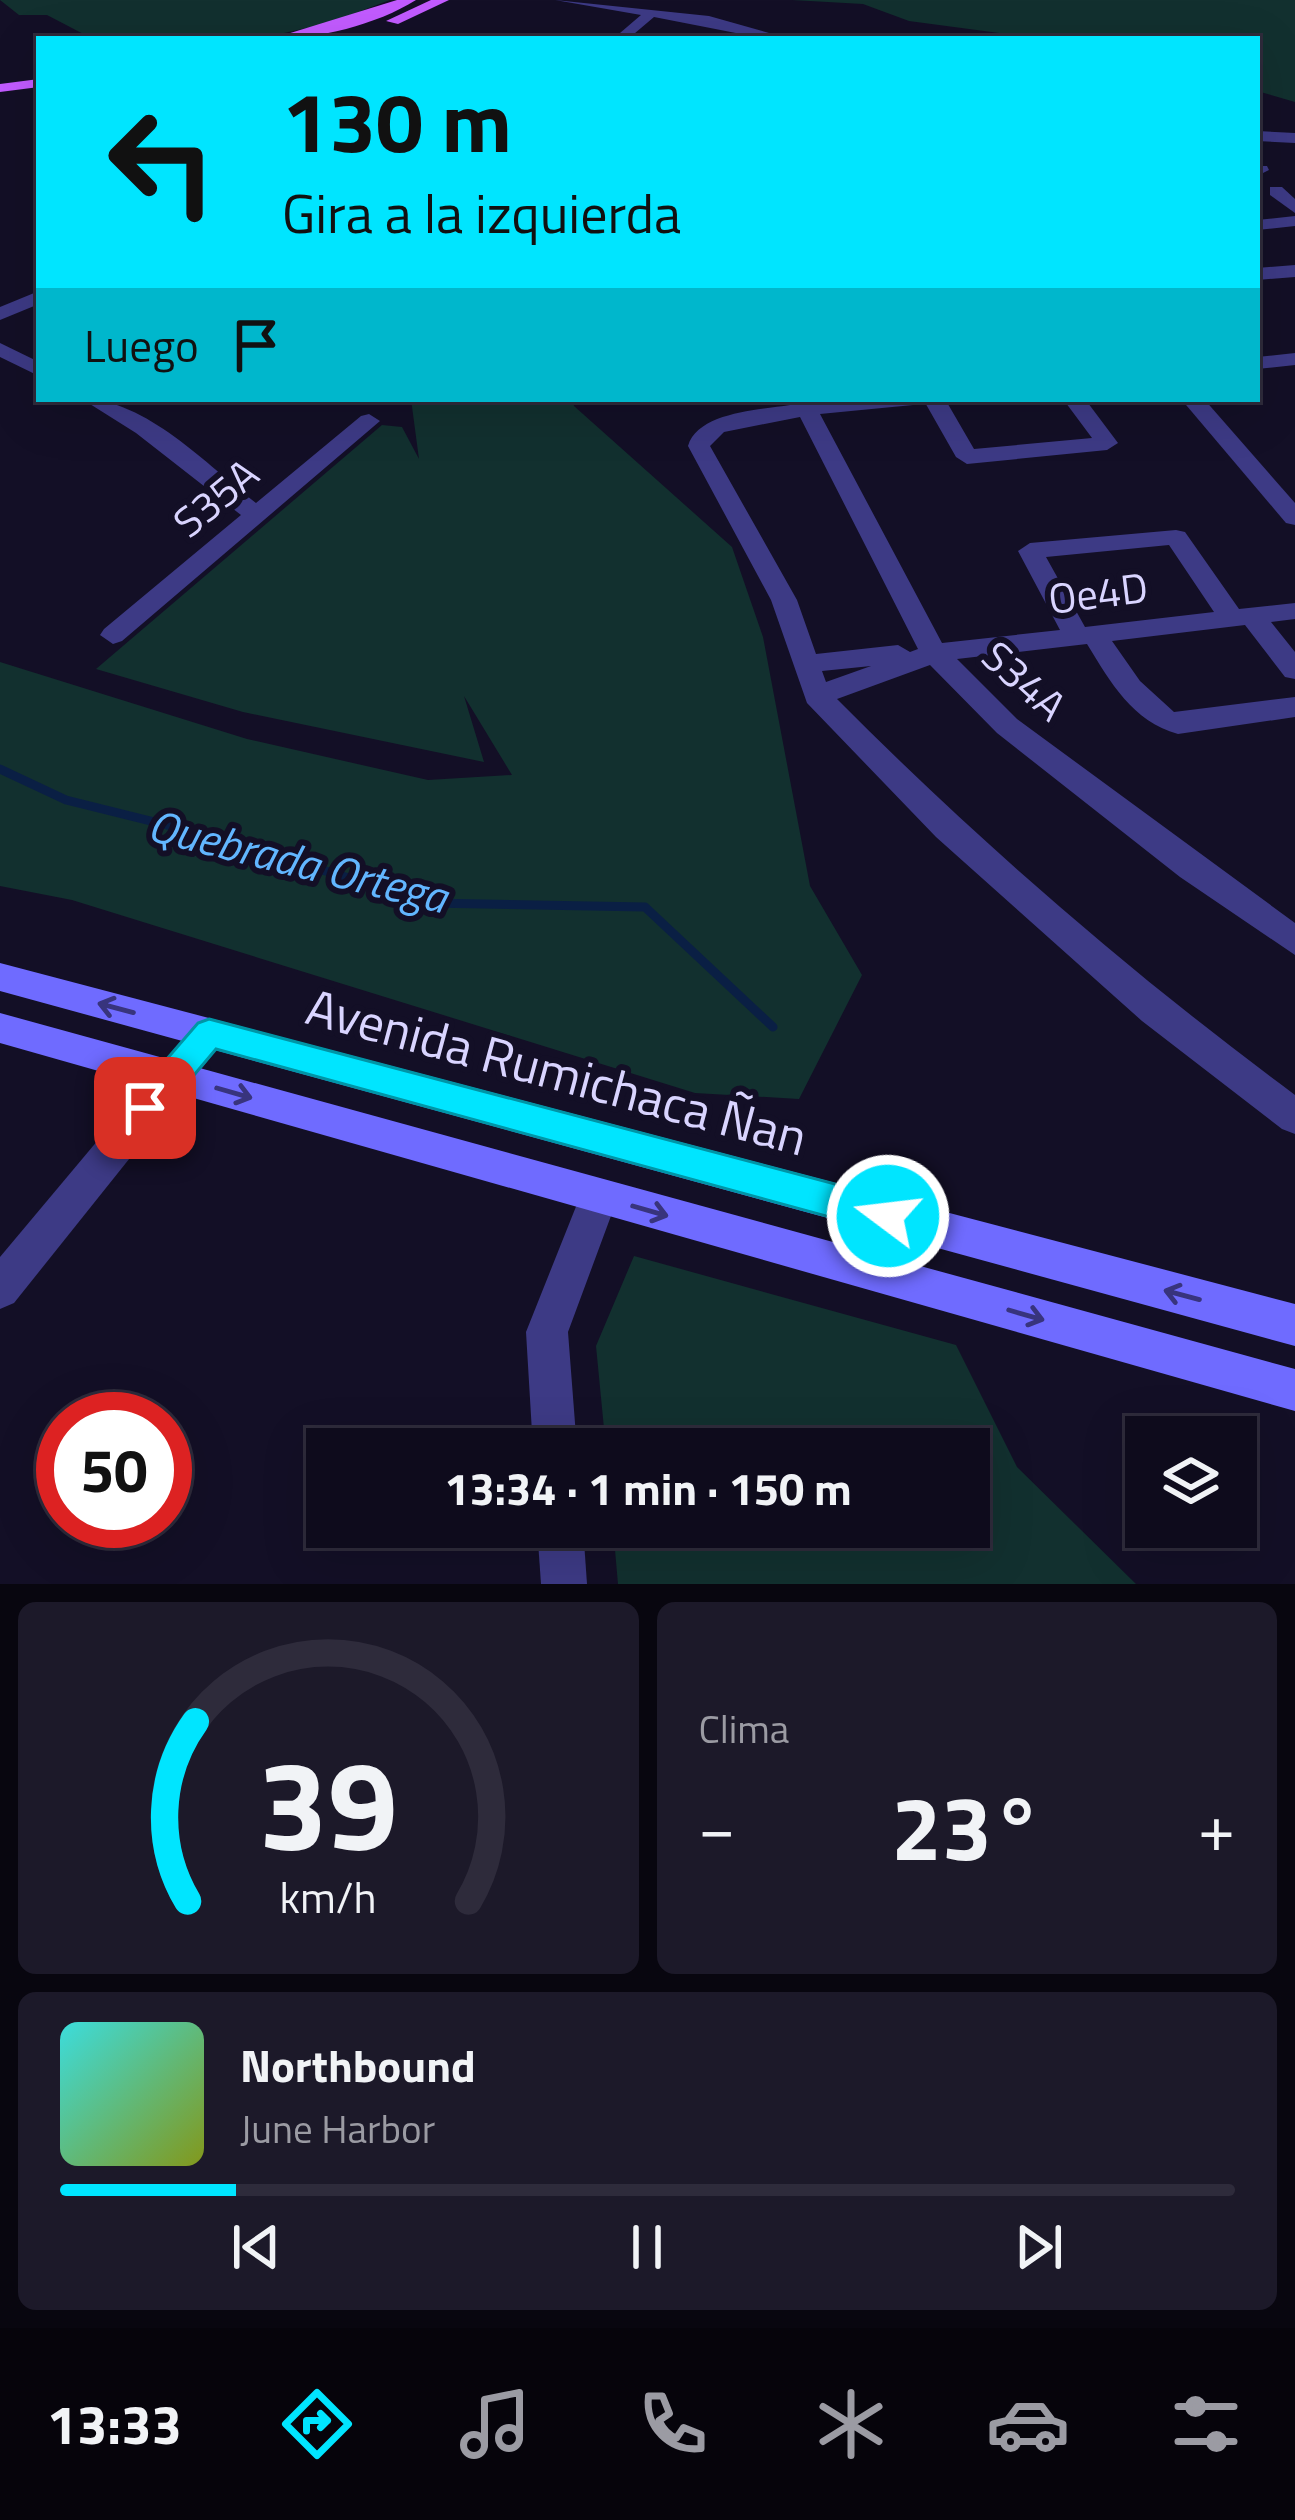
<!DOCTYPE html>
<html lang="es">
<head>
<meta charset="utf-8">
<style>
  :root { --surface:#0e0b1c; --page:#1c1929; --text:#f1f3f6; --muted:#9b9ba3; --line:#2e2b3b; --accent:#00e5ff }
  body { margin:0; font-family:"Titillium Web",sans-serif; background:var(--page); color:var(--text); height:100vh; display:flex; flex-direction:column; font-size:45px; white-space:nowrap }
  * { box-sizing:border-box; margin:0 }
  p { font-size:39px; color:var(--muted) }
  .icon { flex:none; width:66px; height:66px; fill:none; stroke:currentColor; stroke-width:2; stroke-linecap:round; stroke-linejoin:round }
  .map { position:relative; height:1584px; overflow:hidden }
  .details { display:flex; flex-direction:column; gap:18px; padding:18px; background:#08060f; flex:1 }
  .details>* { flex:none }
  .top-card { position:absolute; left:36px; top:36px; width:1224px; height:366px; border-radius:0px; box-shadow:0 12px 48px #0002,0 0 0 3px var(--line); background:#00e5ff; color:#111; overflow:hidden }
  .controls { position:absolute; left:1125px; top:1416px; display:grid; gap:24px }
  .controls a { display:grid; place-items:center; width:132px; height:132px; border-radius:0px; background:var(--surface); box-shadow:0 12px 48px #0002,0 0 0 3px var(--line); font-size:60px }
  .speed { position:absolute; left:36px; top:1392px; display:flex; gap:24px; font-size:60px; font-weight:700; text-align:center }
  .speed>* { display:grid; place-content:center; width:156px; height:156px; border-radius:50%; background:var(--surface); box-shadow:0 12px 48px #0002,0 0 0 3px var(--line); line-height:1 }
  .speed .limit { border:18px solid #d22; background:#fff; color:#111 }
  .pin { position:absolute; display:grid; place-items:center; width:102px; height:102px; color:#fff; margin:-51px; border-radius:24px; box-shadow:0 6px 18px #0006 }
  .me { position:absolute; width:132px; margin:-66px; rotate:285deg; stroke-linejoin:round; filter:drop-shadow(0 0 9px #0008) }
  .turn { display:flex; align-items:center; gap:42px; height:252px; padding:0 48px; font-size:54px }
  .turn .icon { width:156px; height:156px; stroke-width:2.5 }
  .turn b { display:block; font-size:84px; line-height:102px }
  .then { display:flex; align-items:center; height:114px; padding:0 48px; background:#0003; gap:24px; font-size:45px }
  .big { font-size:90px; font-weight:700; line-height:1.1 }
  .details .card { flex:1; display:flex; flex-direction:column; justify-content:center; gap:18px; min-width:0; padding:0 42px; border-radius:18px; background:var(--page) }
  .details .dial { align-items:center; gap:0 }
  .dial svg { height:312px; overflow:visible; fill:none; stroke:var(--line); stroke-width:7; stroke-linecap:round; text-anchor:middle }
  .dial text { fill:var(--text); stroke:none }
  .song { display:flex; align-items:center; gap:36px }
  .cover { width:144px; height:144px; border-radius:18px; background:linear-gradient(135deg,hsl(180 70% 55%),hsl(70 70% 35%)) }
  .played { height:12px; border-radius:6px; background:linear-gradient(90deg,var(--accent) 15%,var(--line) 15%) }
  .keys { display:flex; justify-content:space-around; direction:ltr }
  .heat { display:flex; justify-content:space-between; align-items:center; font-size:66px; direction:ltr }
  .details .tiles { flex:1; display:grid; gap:18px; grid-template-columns:1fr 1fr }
  .card:last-child { grid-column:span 2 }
  .trip { position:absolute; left:306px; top:1428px; width:684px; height:120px; border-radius:0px; background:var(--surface); box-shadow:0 12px 48px #0002,0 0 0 3px var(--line); font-weight:700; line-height:120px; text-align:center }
  .dock { display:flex; height:192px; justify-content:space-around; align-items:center; background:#06040b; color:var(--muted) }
  .dock .icon { width:84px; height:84px }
  .dock .selected { color:var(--accent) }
  .dock b { font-size:54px; color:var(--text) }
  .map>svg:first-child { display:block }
</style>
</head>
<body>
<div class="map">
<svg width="1295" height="1584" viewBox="0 0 1295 1584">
  <rect width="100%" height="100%" fill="#130f26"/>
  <!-- green -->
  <g fill="#12302f">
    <path d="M0 0H390L329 23 257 39H93L47 15H19Z"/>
    <path d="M792 0H1295V102L1257 91V39H1044L909 21 863 4Z"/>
    <path d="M411 399H573L574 406 732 547 763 637 810 886 862 975 799 1099 695 1093 72 900 0 886V662L247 739 428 780 512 775 464 696 484 762 243 712 96 669 382 425 402 427 419 459Z"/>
    <path d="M634 1256 956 1345 1017 1467 1136 1584H618L613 1527H969V1449H606L596 1346Z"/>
  </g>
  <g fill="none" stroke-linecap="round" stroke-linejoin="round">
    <!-- stream -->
    <path stroke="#0a1f44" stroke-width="9" d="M0 769 66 800 215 837 430 903 645 907 773 1027"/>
    <!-- minor -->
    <g fill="#3d3a85" fill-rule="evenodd">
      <path d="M555 0 709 16 790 39H767L654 17 628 39H613L641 15Z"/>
      <path d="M1257 131 1295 133V143L1257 141Z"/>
      <path d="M1257 166H1267L1269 170 1257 176Z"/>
      <path d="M1270 187H1282L1295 199V213L1270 195Z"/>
      <path d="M1295 216V226L1257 230V220Z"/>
      <path d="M1295 265V277L1257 280V268Z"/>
      <path d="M39 291V304L0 320V307Z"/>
      <path d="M0 343 39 362V376L0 357Z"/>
      <path d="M1295 353V365L1257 369V357Z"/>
      <path d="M82 399C146 399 207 465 256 503L361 416 369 414 380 421 122 641 113 644 100 635 104 629 241 515 136 433Z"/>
      <path d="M785 399H945L974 449 1092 438 1063 399H1085L1118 443 1107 450 967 464 956 457 923 399 913 405 820 414 942 643 1060 630 1018 551 1030 543 1176 530 1185 532 1239 609 1295 603V619L1271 622 1295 652V679L1285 677 1245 625 1112 641 1140 681 1174 712 1295 697V717L1178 734C1132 721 1111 683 1087 644L957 659 1017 719 1295 923V955L1180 877 997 733 930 665 837 699C980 843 1132 974 1295 1095V1134L1282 1129 1142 1021 936 837 807 703 771 600 688 446C698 412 759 410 790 405ZM800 417 918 649 910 652 898 645 816 654 797 600 710 446 724 432ZM1169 545 1214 612 1085 627 1046 557ZM871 666 826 682 822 671Z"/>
      <path d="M1181 399H1204L1295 503V525L1286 523Z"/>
      <path d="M209 1018 221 1022 227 1033 221 1044 14 1303 0 1309V1257L197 1022Z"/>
      <path d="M599 1178 613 1184 618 1197 568 1332 577 1449H533L526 1332 585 1184Z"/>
      <path d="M537 1527H583L587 1584H541Z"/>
    </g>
    <!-- secondary -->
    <g fill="#6f6bff" fill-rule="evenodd">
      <path d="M0 963 1295 1304V1346L0 991Z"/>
      <path d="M0 1013 1295 1369V1411L0 1043Z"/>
    </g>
    <!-- primary -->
    <g fill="#c25bff" fill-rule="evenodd">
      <path d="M397 0H416C376 25 318 39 271 39Z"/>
      <path d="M431 0H449L398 24 386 21Z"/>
      <path d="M39 79V87L0 92V84Z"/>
    </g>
  </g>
  <!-- one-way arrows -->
  <defs><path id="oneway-shaft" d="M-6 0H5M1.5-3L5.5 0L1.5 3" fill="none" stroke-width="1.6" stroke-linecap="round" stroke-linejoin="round" transform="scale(3)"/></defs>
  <g stroke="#38347d">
    <use href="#oneway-shaft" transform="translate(116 1008) rotate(-165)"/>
    <use href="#oneway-shaft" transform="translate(234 1093) rotate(16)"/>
    <use href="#oneway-shaft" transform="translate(650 1211) rotate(16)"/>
    <use href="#oneway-shaft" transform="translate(1182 1295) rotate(-165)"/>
    <use href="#oneway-shaft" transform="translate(1026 1315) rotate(16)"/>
  </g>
  <!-- route -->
  <path fill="#00e5ff" stroke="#0095a6" stroke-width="3" d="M209 1019 888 1198 901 1203 906 1216 901 1228 888 1233 216 1049 157 1119 145 1124 133 1119 128 1108 133 1098 198 1023Z"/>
  <g text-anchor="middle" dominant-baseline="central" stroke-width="12" stroke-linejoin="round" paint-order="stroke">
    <!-- street labels -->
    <g font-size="42" fill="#d9d4ff" stroke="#130f26">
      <text transform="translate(215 497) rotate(-40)">S35A</text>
      <text transform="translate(1098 592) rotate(-7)">Oe4D</text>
      <text transform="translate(1025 680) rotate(42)">S34A</text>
    </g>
    <!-- water labels -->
    <g font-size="45" font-style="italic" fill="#62b6ff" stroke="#130f26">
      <text transform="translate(298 860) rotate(14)">Quebrada Ortega</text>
    </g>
    <!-- near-street labels -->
    <g font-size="51" fill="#d9d4ff" stroke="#130f26">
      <text transform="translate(557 1071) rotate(15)">Avenida Rumichaca Ñan</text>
    </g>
  </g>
</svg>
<div class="controls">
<a><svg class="icon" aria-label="layers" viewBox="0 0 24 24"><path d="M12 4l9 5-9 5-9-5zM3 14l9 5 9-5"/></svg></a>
</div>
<div class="speed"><div class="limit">50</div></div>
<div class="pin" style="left:145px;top:1108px;background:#d93025"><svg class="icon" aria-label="arrive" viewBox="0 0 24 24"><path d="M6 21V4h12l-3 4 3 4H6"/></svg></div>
<svg class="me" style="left:888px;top:1216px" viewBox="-20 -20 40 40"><circle r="17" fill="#00e5ff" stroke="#fff" stroke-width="3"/><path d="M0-11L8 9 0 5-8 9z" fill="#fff"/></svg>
<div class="trip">13:34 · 1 min · 150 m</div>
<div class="top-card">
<div class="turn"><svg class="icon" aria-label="left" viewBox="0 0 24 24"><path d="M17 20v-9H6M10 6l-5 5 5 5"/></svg><div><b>130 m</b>Gira a la izquierda</div></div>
<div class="then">Luego<svg class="icon" aria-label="arrive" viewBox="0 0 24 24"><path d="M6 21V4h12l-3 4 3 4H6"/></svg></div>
</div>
</div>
<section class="details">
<div class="tiles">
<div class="card dial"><svg viewBox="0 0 100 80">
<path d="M14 69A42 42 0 1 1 86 69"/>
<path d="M14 69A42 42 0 0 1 16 23" stroke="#00e5ff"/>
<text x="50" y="56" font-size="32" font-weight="700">39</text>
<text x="50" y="72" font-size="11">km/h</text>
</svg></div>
<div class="card"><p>Clima</p>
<div class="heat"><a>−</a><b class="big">23°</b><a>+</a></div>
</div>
<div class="card">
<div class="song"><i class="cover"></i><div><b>Northbound</b><p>June Harbor</p></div></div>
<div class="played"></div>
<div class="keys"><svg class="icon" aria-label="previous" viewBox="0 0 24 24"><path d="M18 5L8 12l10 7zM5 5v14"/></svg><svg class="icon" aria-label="pause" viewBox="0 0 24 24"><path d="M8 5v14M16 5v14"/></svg><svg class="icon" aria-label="next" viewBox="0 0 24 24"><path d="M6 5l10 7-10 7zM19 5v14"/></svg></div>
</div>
</div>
</section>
<nav class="dock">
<b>13:33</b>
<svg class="icon selected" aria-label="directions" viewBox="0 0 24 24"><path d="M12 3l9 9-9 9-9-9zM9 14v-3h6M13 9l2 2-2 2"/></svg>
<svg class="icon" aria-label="music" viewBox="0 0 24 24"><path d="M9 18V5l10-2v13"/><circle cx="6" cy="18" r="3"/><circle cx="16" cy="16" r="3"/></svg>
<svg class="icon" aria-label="phone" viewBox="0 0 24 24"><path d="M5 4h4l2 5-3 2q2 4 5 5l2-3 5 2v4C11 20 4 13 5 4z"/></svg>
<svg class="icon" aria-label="climate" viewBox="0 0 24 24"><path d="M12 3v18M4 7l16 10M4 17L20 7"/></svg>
<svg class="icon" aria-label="car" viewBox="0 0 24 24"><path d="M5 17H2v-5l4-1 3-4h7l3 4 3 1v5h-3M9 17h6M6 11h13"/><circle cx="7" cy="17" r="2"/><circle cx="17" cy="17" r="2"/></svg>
<svg class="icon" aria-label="filters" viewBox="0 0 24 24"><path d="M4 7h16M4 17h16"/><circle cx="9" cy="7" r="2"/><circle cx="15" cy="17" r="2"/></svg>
</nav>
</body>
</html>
